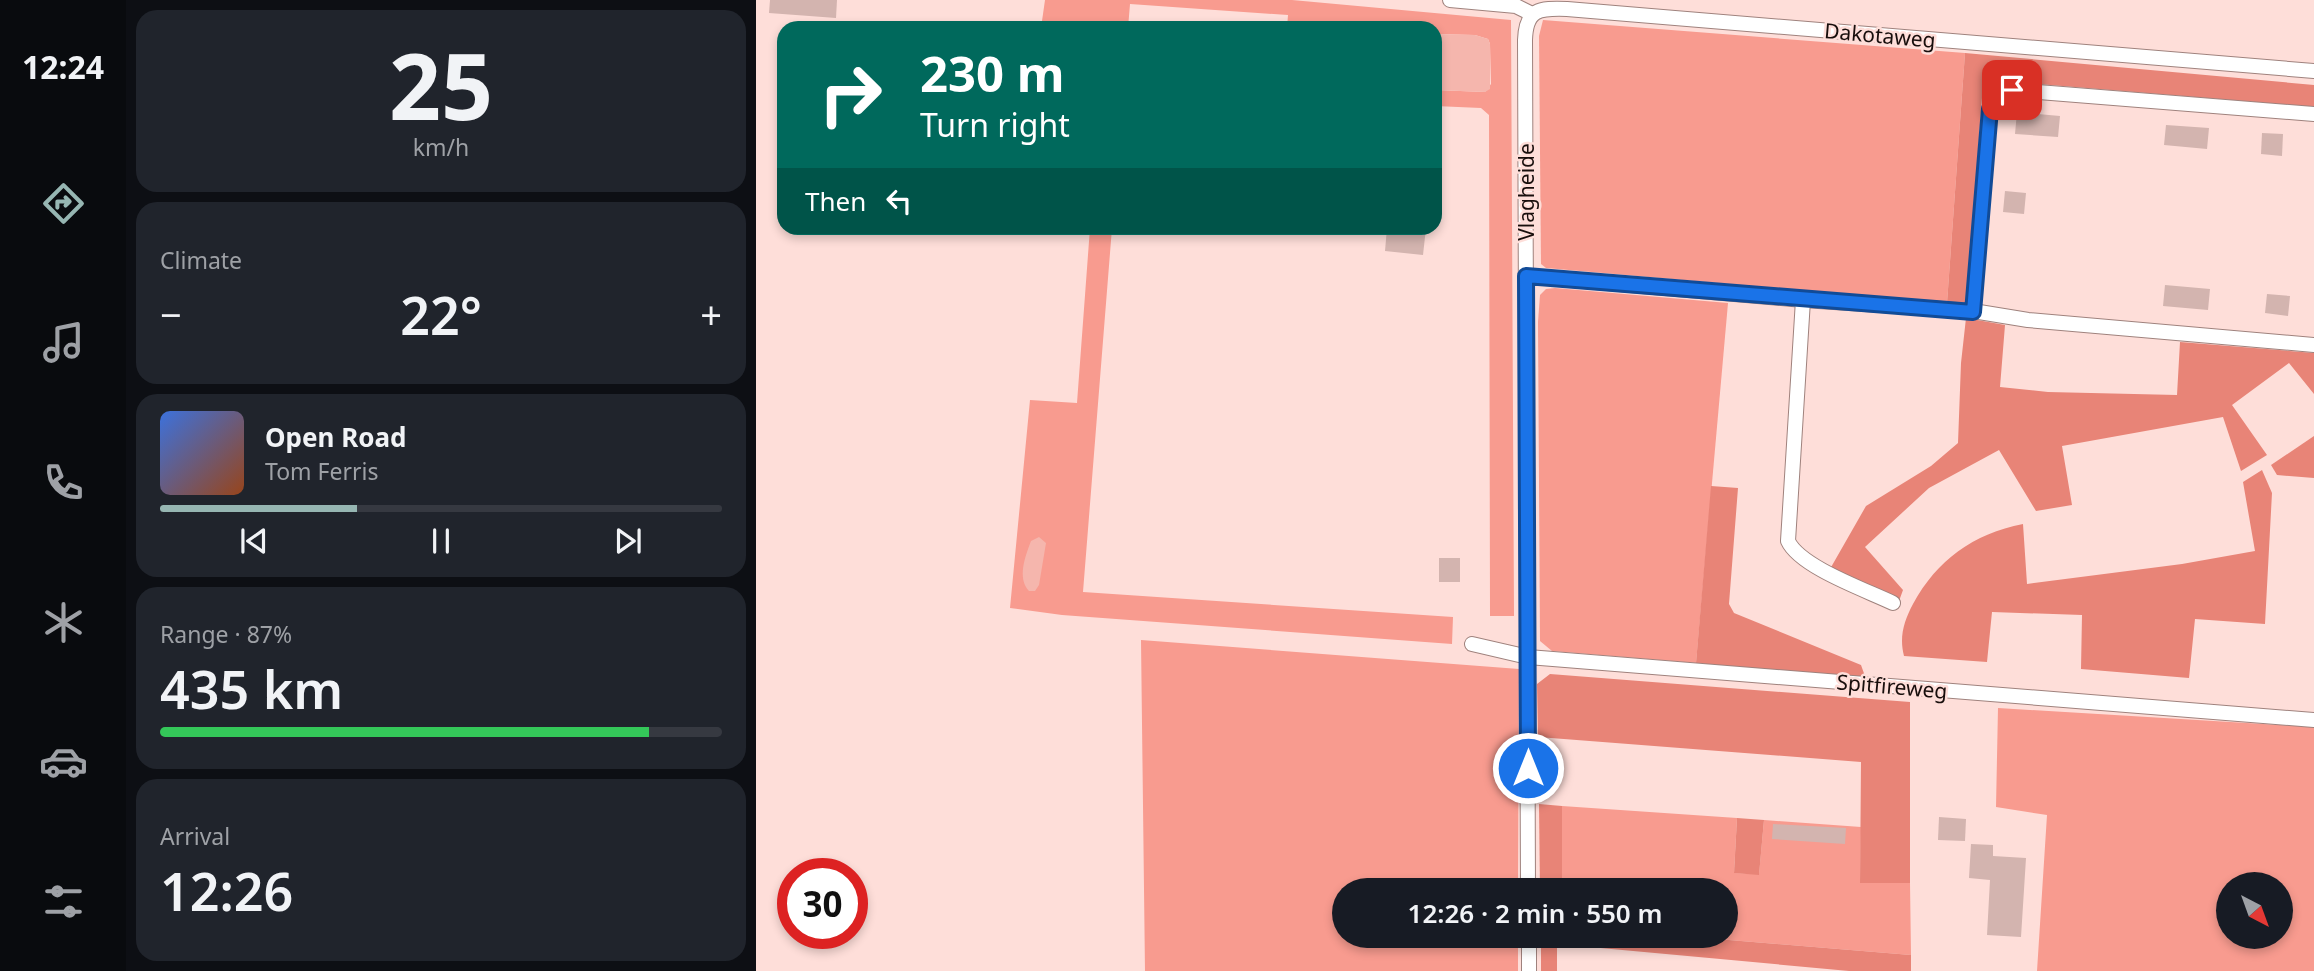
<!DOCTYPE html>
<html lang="en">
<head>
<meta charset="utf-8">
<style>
  :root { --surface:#171b24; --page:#20242c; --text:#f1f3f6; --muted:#9ea1a6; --line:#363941; --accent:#96b6b2 }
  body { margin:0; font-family:"Noto Sans",sans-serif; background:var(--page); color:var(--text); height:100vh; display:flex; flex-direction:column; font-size:26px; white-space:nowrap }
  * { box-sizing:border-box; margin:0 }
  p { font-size:23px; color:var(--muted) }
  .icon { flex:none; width:38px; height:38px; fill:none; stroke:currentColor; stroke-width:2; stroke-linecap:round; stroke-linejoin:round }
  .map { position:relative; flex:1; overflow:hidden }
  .details { display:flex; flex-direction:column; gap:10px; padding:10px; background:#0d0f14; width:630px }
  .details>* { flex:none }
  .banner { position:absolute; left:21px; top:21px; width:665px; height:214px; border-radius:21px; box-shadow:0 4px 10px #0003; background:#00695c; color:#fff; overflow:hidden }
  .needle { width:46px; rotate:139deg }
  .tools { position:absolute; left:1460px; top:872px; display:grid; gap:14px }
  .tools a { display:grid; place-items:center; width:77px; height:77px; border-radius:50%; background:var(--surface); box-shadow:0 4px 10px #0003; font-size:35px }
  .speed { position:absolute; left:21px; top:858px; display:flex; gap:14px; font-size:35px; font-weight:700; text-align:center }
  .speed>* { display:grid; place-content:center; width:91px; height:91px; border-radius:50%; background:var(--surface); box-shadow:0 4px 10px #0003; line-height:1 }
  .speed .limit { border:10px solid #d22; background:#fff; color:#111 }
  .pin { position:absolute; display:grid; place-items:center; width:60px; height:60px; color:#fff; margin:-30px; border-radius:14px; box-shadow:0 4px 10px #0006 }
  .me { position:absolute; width:77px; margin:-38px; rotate:0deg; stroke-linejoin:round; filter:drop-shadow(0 0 5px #0008) }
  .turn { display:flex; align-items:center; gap:24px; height:147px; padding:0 28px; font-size:32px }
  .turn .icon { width:91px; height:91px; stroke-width:2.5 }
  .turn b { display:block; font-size:49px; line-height:60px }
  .then { display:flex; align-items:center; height:66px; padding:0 28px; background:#0003; gap:14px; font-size:26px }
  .big { font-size:52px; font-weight:600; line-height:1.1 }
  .details .widget { flex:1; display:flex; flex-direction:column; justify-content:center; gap:10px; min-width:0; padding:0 24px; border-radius:21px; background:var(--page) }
  .details .dial { align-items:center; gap:0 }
  .dial b { font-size:91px; line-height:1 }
  .song { display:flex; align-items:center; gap:21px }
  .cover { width:84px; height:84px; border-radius:10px; background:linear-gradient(135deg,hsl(220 70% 55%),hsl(20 70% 35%)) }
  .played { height:7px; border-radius:4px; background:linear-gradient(90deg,var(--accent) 35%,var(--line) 35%) }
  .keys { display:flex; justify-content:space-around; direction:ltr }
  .heat { display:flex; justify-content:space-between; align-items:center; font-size:38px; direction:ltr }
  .charge { height:10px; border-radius:5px; background:linear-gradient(90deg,#34c759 87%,var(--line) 0) }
  .trip { position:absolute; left:576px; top:878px; width:406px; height:70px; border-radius:35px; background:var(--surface); box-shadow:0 4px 10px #0003; font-weight:600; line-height:70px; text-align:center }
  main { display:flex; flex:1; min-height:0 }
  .dock { display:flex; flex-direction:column; width:126px; justify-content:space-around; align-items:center; background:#090b0e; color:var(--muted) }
  .dock .icon { width:49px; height:49px }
  .dock .selected { color:var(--accent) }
  .dock b { font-size:32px; color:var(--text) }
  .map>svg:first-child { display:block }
</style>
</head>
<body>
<main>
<nav class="dock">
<b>12:24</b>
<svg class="icon selected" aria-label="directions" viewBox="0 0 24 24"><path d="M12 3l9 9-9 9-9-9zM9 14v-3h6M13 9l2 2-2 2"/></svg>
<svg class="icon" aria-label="music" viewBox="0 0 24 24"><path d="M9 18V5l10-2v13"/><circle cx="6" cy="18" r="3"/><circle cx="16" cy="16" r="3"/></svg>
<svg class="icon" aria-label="phone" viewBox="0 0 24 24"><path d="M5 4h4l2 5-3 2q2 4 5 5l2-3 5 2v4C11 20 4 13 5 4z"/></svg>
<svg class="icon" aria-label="climate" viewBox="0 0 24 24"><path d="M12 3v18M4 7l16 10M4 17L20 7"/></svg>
<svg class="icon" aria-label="car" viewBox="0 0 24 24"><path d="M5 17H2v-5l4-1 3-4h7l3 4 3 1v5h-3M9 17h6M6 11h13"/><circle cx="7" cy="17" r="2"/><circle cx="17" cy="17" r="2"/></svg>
<svg class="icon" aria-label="filters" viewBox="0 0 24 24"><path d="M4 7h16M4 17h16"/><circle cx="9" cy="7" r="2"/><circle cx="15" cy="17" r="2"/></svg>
</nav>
<section class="details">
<div class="widget dial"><b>25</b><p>km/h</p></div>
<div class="widget"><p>Climate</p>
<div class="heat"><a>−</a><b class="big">22°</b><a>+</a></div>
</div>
<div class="widget">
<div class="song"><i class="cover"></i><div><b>Open Road</b><p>Tom Ferris</p></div></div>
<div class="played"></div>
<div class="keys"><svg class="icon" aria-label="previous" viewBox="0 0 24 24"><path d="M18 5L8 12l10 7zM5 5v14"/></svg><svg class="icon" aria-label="pause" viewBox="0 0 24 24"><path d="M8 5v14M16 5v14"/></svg><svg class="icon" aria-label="next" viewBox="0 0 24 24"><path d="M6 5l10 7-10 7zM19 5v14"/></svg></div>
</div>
<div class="widget"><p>Range · 87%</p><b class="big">435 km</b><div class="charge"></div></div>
<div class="widget"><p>Arrival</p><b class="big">12:26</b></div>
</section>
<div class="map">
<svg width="1558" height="971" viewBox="0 0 1558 971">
  <rect width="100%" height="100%" fill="#feded9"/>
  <!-- green -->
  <g fill="#f89b8f" fill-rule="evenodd">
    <path d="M289 0H536L755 20 758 616H734L733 115 725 108 679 106V90L729 92 735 84 734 44 732 39 719 35 679 34V28H531L532 15 374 4 372 28H285Z"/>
    <path d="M787 20 1209 53 1191 303 790 268 785 264 783 36Z"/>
    <path d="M334 228H356L327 592 697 617 696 644 306 615 254 608 274 400 321 403Z"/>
    <path d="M799 288 972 303 940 663 796 651 784 641 782 322 784 295 790 289Z"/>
    <path d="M385 640 763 669 762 891H588V936H762V971H389Z"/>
    <path d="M1242 708 1558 727V971H1281L1291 815 1240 807ZM1472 884H1524V936H1472Z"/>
    <path d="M806 806 981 818 978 873 1003 874 1008 820 1105 827 1104 883H1154L1155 955 925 936H970V891H806Z"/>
  </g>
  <!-- forest -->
  <g fill="#e88477">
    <path d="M1209 53 1558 85V107L1259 82C1244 83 1233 83 1226 98L1211 305 1191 303Z"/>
    <path d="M1210 318 1249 325 1244 387 1292 392 1421 395 1424 342 1558 353V394L1533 363 1476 405 1511 455 1485 471 1467 417 1306 446 1316 505 1280 511 1243 450 1173 488 1109 547 1147 590 1143 601 1074 569 1110 506 1175 466 1202 443 1205 363Z"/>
    <path d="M1558 436V478L1521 475 1515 465Z"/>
    <path d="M1506 470 1516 493 1509 624 1439 619 1433 678 1325 669 1326 615 1236 612 1231 662 1148 656C1143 637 1148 621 1157 604 1181 560 1217 534 1267 524L1271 584 1426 564 1499 551 1487 482Z"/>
    <path d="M955 486 982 488 973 604 978 613 1105 665 1110 679 940 663Z"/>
    <path d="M794 674 1154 702V883H1104L1105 762 782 737 781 684Z"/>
    <path d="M783 804 806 806V891H784Z"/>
    <path d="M981 818 1008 820 1003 875 978 873Z"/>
    <path d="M785 936H925L1155 955V971H1093L801 944V971H785Z"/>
  </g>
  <!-- water -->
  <g fill="#f5b6ad">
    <path d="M679 34 719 35 732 39 734 44V89L729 92 679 90Z"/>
    <path d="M283 537 290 543 283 585 279 591H273C261 578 269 557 275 541Z"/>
  </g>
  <!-- building -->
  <g fill="#d3b4af">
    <path d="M14 0H81L80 18 13 13Z"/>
    <path d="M1261 112 1304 116 1302 137 1259 134Z"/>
    <path d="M1410 125 1453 128 1451 149 1408 145Z"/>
    <path d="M1506 133 1527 134 1526 156 1505 154Z"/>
    <path d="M1249 191 1270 193 1268 214 1247 212Z"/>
    <path d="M631 228H670L667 255 629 251Z"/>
    <path d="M1409 285 1454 289 1452 310 1407 306Z"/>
    <path d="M1511 294 1534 296 1532 316 1509 313Z"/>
    <rect x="683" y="558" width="21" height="24"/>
    <path d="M1183 817 1210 819 1209 841 1182 840Z"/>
    <path d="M1017 824 1090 828 1089 844 1016 839Z"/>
    <path d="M1215 844 1237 845V856L1270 858 1265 937 1231 935 1234 880 1213 878Z"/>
  </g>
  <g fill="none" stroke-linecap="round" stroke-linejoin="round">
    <!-- street casing -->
    <g stroke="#9f827d" stroke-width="16">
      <g id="street">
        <path d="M694 0 760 6 776 14"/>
        <path d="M1558 114 1256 90 1243 92 1234 109 1217 311 1272 320 1558 345"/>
        <path d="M770 276 1047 300 1217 311"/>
        <path d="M1047 300 1032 541C1044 567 1110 590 1137 603"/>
        <path d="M716 644 772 657 1558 720"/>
        <path d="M772 891 769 40C770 9 783 8 811 9L1558 71"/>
        <path d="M773 936V971"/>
      </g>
    </g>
    <!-- street -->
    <use href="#street" stroke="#fff" stroke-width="14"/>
  </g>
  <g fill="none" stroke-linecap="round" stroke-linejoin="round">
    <!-- route casing -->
    <g stroke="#114b97" stroke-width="18">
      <path id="route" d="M772 768 770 276 1217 312 1234 109 1243 92 1256 90"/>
    </g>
    <!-- route -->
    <use href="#route" stroke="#1a73e8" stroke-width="12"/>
  </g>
  <g text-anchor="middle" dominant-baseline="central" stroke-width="5" stroke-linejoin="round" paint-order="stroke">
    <!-- street labels -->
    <g font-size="21" fill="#180e0c" stroke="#feded9">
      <text transform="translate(1124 35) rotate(5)">Dakotaweg</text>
      <text transform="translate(770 192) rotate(-90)">Vlagheide</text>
      <text transform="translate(1136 686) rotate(5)">Spitfireweg</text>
    </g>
  </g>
</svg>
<div class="tools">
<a><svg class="needle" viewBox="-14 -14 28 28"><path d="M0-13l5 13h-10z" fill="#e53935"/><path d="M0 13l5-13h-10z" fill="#9ea1a6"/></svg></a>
</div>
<div class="speed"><div class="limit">30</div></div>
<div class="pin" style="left:1256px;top:90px;background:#d93025"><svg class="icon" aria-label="arrive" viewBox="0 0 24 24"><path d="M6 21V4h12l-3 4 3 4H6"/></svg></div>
<svg class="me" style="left:772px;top:768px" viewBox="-20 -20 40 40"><circle r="17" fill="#1a73e8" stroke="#fff" stroke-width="3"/><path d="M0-11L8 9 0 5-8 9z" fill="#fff"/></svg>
<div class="trip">12:26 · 2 min · 550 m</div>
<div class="banner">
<div class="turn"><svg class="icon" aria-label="right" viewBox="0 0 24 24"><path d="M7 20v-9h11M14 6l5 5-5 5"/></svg><div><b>230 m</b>Turn right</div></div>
<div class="then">Then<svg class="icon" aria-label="left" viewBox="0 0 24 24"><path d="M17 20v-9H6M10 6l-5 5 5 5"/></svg></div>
</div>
</div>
</main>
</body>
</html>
